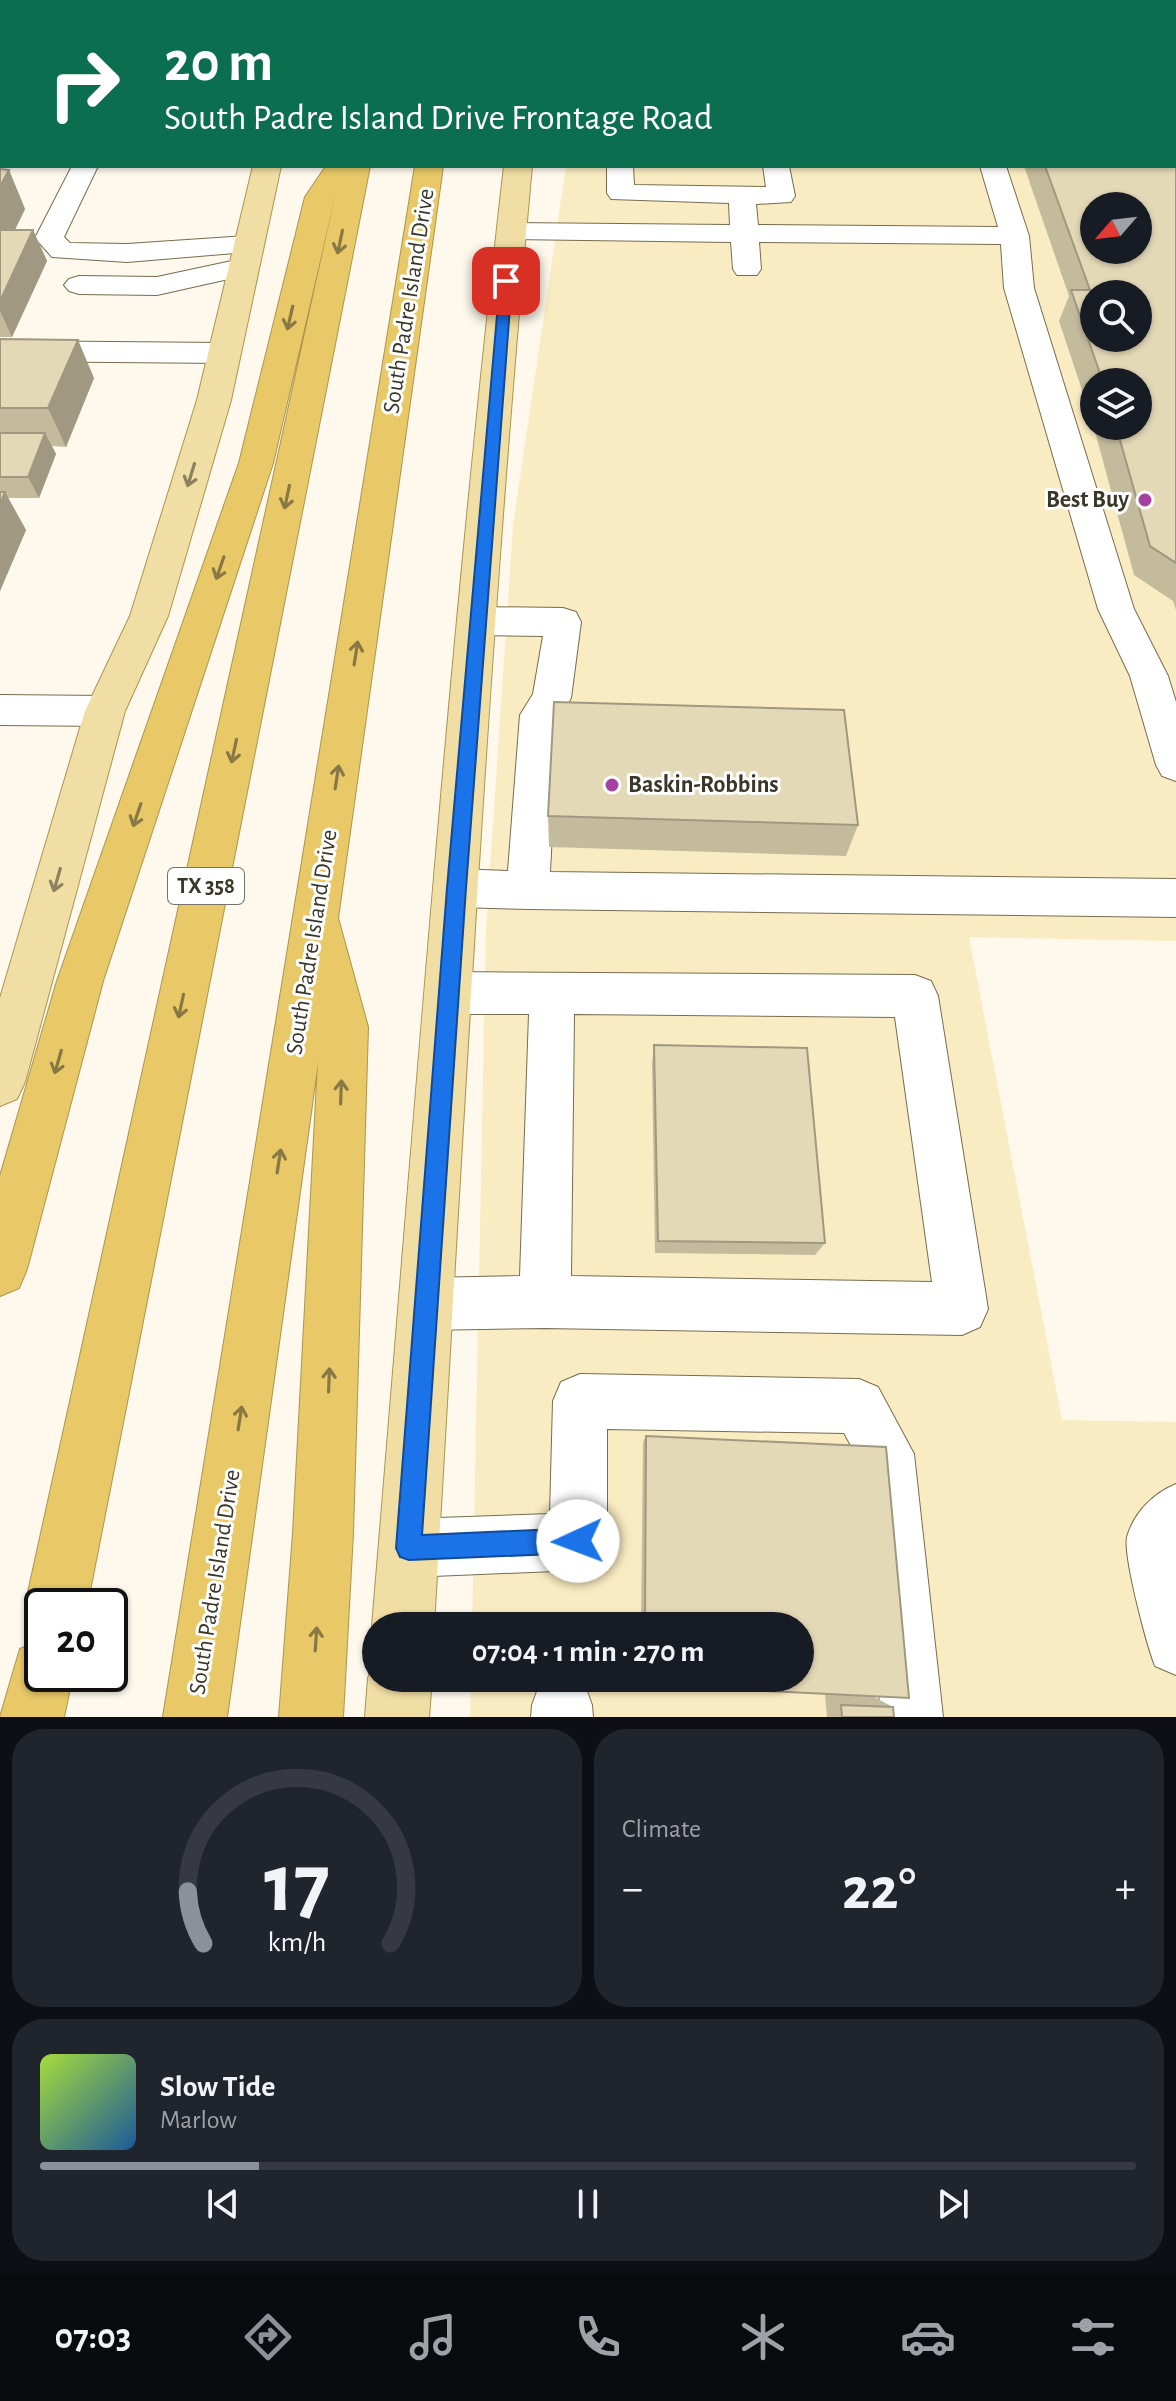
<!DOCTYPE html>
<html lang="en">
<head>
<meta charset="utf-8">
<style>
  :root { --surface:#171b24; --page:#20242c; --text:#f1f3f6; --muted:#9ea1a6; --line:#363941; --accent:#8c9099 }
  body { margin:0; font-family:"Alegreya Sans",sans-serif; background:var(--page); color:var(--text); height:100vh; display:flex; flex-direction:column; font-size:30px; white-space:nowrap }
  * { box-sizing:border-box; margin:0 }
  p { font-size:26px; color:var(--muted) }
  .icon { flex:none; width:44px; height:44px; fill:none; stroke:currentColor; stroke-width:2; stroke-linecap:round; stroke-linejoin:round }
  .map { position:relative; height:1717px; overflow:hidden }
  .side { display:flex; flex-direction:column; gap:12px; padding:12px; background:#0d0f14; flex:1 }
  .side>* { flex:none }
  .guide { position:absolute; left:0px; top:0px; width:1176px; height:168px; box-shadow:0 2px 6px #0004; background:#0b6e4f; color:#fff; overflow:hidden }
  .needle { width:52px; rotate:242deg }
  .tools { position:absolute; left:1080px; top:192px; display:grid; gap:16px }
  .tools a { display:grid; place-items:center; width:72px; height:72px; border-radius:50%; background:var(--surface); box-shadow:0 2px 6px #0004; font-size:40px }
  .speed { position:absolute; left:24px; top:1588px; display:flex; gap:16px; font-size:40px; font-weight:700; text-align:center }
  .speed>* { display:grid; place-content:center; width:104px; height:104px; border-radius:50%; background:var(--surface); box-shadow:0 2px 6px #0004; line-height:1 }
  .speed .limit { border:4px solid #111; border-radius:12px; background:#fff; color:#111 }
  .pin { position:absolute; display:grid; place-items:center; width:68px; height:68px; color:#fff; margin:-34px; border-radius:16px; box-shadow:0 4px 12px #0006 }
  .me { position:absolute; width:88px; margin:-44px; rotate:268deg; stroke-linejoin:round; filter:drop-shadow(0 0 6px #0008) }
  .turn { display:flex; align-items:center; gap:28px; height:168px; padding:0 32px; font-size:36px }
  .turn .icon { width:104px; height:104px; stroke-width:2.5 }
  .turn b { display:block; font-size:56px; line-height:68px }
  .big { font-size:60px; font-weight:700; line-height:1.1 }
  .side .tile { flex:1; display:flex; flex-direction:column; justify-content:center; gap:12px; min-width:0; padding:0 28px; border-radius:32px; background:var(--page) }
  .side .dial { align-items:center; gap:0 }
  .dial svg { height:208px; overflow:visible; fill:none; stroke:var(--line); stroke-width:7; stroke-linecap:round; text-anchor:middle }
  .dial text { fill:var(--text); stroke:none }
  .song { display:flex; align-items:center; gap:24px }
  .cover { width:96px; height:96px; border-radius:12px; background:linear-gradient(135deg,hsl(80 70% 55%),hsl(210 70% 35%)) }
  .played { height:8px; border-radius:4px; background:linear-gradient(90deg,var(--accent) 20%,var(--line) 20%) }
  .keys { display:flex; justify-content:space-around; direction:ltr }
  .heat { display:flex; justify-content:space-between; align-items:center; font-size:44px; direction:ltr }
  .side .tiles { flex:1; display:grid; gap:12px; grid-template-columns:1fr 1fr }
  .tile:last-child { grid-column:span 2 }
  .trip { position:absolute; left:362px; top:1612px; width:452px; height:80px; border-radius:40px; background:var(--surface); box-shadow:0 2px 6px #0004; font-weight:700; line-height:80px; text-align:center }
  .tabs { display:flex; height:128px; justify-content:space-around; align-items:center; background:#090b0e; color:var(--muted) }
  .tabs .icon { width:56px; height:56px }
  .tabs .active { color:var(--accent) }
  .tabs b { font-size:36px; color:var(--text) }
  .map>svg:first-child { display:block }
</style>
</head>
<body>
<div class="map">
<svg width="1176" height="1717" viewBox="0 0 1176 1717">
  <rect width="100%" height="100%" fill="#fef9ec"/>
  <!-- built -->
  <path fill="#faecc2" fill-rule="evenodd" d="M791 0H1176V941L969 937 1062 1420 1176 1422V1717H470L471 1678H800V1626H472L486 928 513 525 566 166H1174V2ZM1094 206H1138V250H1094ZM1094 294H1138V338H1094ZM1094 382H1138V426H1094Z"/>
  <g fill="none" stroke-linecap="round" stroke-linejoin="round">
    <!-- minor casing -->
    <g stroke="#776c4e" stroke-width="2">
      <g id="minor">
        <path d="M0 0 12 2H2L0 16Z"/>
        <rect x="70" y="0" width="22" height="2"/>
        <path d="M744 0H766L767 2H745Z"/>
        <path d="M909 0H931L932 2H910Z"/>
        <path d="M946 0H968L969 2H947Z"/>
        <rect x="1174" y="32" width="2" height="14"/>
        <rect x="0" y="115" width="2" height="16"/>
        <path d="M72 166H98L64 237 70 243 127 244 247 236 257 238 261 244 257 250 247 252 127 262 52 257 35 238Z"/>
        <path d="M607 166H633L634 185 766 187 763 166H789L795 196 791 202 756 204 758 225 998 227 980 166H1006L1029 236 1034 288 1134 609 1168 676 1176 702V781L1162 776 1156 765 1130 676 1098 609 1004 288 1001 244 759 242 761 269 757 275H737L733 269 731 242 511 239 501 237 497 231 501 225 511 223 730 225 729 203 611 199 607 193Z"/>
        <path d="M241 259 251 262 255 268 251 274 157 295 79 294 69 291 64 285 69 279 79 276 157 277Z"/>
        <path d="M0 341 224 343 235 346 239 353 235 360 224 363 0 361Z"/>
        <path d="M478 607 563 608 576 612 581 622 571 698 558 719 550 872 1176 879V917L528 909 456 907 441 901 435 888 441 875 456 869 508 871 520 715 533 694 543 636 478 635 465 631 460 621 465 611Z"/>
        <path d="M0 695 105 696 119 700 124 711 119 722 105 726 0 725Z"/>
        <path d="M449 972 915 975 931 981 938 996 988 1309 980 1327 962 1335 545 1328 426 1330 408 1322 400 1304 408 1286 426 1278 520 1276 529 1014H449L433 1008 426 993 433 978ZM574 1014 895 1017 932 1282 571 1276Z"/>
        <path d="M580 1374 859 1379 878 1387 914 1454 943 1717H881L859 1460 844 1433 607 1429V1541L598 1561 578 1570 409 1577 389 1568 380 1548 389 1528 409 1519 550 1514 553 1401 561 1382Z"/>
        <path d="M1176 1484V1675L1155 1666C1147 1646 1123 1556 1127 1537 1134 1512 1154 1493 1176 1484Z"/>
        <path d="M554 1678H570L584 1683 592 1705 593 1717H531L532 1705 540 1683Z"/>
      </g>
    </g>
    <!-- major casing -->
    <g stroke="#ab9551" stroke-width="2">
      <g id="major">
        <path d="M261 0H286L287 2H262Z"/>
        <path d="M311 0H337L310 2Z"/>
        <path d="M493 0H518L519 2H494Z"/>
        <rect x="530" y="0" width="24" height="2"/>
        <path d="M253 166H281L231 400 168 616 125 711 25 1082 17 1099 0 1106V998L85 711 130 616 197 400Z"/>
        <path d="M504 166H532C487 652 463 1139 434 1626H376V1636L372 1626C413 1139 448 651 504 166Z"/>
        <path d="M376 1660V1678H432L429 1717H365L368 1678Z"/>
      </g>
    </g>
    <!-- highway casing -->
    <g stroke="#ab9551" stroke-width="2">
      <g id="highway">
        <path d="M384 0H408L383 2Z"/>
        <rect x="442" y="0" width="24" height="2"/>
        <path d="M326 166H370L87 1606H42V1631L34 1628 25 1606 336 192 273 463 103 981 27 1269 19 1288 0 1296V1176L57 981 239 463 305 197Z"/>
        <path d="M415 166H443L338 918 368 1027 353 1533 343 1717H279L293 1533 318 1062 227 1717H163Z"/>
        <path d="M42 1640V1674H73L64 1717H0L20 1649Z"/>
      </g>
    </g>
    <!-- minor -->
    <use href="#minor" fill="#fff" fill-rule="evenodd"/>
    <!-- major -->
    <use href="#major" fill="#f1dea4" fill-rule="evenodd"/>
    <!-- highway -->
    <use href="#highway" fill="#e8c867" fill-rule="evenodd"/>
  </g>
  <!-- wall -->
  <g fill="#c4bb9d" fill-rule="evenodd">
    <path d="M88 0H196L201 2H89Z"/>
    <path d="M969 0H1176V33H1174V2H968Z"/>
    <path d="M1176 94V610L1173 601 1134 575 1091 417 1059 321 1069 296 1024 166H1174ZM1094 382H1138V426H1094Z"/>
    <path d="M0 166 1 169 9 170 25 209 15 230H33L47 261 12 337H0Z"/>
    <path d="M0 339 94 378 66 447 52 446 56 454 39 498H8L26 530 0 591Z"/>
    <path d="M548 816 858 825 846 856 549 847Z"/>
    <path d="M654 1045 825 1243 815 1255 655 1253 652 1064Z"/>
    <path d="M646 1436 874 1697 893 1707 894 1717H827L825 1695 800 1626H641L643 1442Z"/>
  </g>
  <!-- shaded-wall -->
  <g fill="#a09880">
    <path d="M0 166 5 177 9 170 25 209 6 248 0 234Z"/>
    <path d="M33 230 47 261 12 337 0 311V301Z"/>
    <path d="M78 340 94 378 66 447 48 408Z"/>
    <path d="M45 433 56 454 39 498 28 477Z"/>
    <path d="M5 492 26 530 0 591V504Z"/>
  </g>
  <!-- building -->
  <g fill="#e4d9b7" stroke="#a09880" stroke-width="2" fill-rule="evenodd">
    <path d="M33 0H57L56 2H31Z"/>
    <path d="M134 0H196L201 2H139Z"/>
    <path d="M641 0H740L741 2H641Z"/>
    <path d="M985 0H1176V3H1174V2H986Z"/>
    <path d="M1174 94H1176V563L1150 546 1116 426H1138V382H1103L1071 290H1090L1045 166H1174ZM1094 206H1138V250H1094ZM1094 294H1138V338H1094Z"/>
    <path d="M0 169 9 170 0 186Z"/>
    <path d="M0 230H33L0 301Z"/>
    <path d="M0 339 78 340 48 408H0Z"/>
    <path d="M0 433H45L28 477H0Z"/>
    <path d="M0 492H5L0 504Z"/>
    <path d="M554 702 844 710 858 825 548 816Z"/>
    <path d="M654 1045 807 1048 825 1243 658 1241Z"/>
    <path d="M646 1436 886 1447 909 1698 644 1685 645 1678H800V1626H645Z"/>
    <path d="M841 1705 893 1707 894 1717H842Z"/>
  </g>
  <!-- one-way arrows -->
  <defs><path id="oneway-shaft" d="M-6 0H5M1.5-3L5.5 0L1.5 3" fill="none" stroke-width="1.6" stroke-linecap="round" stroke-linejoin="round" transform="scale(2)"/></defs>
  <g stroke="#887844">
    <use href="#oneway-shaft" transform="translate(340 242) rotate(102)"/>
    <use href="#oneway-shaft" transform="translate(290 318) rotate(103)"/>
    <use href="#oneway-shaft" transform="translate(287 497) rotate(102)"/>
    <use href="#oneway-shaft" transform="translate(220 568) rotate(109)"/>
    <use href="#oneway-shaft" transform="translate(356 653) rotate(-81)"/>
    <use href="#oneway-shaft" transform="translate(234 751) rotate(102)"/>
    <use href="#oneway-shaft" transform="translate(337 777) rotate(-81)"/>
    <use href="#oneway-shaft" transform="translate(137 815) rotate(109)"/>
    <use href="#oneway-shaft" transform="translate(181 1006) rotate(102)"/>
    <use href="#oneway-shaft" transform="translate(58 1062) rotate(106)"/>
    <use href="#oneway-shaft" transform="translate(341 1092) rotate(-88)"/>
    <use href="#oneway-shaft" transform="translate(279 1161) rotate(-81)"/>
    <use href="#oneway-shaft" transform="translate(329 1380) rotate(-88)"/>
    <use href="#oneway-shaft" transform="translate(240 1418) rotate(-81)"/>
    <use href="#oneway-shaft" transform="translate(316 1639) rotate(-86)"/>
  </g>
  <g stroke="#8c8260">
    <use href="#oneway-shaft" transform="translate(191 475) rotate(107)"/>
    <use href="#oneway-shaft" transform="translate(57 880) rotate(106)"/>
  </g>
  <!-- route -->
  <path fill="#1a73e8" stroke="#114b97" stroke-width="2" d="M506 277 512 281 466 888 422 1535 578 1528 587 1532 590 1541 587 1550 578 1553 409 1560 400 1557 396 1548 447 888 500 281Z"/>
  <!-- markers -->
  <g fill="#a740a3" stroke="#fff" stroke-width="3">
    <circle cx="1145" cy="500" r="8"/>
    <circle cx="612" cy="785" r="8"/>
  </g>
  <g text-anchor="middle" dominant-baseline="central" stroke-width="6" stroke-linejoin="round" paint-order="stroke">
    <!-- shield labels -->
    <rect fill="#fff" stroke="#757268" stroke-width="2" x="168" y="868" width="76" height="36" rx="6"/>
    <g font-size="22" font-weight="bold" fill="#3a3628">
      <text x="206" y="886">TX 358</text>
    </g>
    <!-- street labels -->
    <g font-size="24" fill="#3a3628" stroke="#fff">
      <text transform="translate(409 301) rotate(-81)">South Padre Island Drive</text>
      <text transform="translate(312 942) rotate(-81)">South Padre Island Drive</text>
      <text transform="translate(215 1582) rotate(-81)">South Padre Island Drive</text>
    </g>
    <!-- poi labels -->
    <g font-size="24" font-weight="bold" fill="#3a3628" stroke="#fff" text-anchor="end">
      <text x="1129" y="500">Best Buy</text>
      <text x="628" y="785" text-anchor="start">Baskin-Robbins</text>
    </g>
  </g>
</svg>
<div class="tools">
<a><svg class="needle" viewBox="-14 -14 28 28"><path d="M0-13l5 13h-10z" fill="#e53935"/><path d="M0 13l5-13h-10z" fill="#9ea1a6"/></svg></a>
<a><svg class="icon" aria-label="search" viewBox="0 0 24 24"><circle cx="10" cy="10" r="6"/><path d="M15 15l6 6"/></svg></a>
<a><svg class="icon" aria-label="layers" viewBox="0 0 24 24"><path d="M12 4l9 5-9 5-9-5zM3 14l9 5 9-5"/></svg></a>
</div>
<div class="speed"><div class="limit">20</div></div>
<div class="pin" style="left:506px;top:281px;background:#d93025"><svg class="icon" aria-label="arrive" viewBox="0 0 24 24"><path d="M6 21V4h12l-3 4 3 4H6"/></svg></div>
<svg class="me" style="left:578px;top:1541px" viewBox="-20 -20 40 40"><circle r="19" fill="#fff"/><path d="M0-13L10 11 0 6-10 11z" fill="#1a73e8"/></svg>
<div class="trip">07:04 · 1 min · 270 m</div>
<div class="guide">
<div class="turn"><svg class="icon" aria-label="right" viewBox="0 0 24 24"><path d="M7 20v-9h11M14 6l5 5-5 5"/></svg><div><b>20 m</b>South Padre Island Drive Frontage Road</div></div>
</div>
</div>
<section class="side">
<div class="tiles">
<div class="tile dial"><svg viewBox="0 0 100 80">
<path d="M14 69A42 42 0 1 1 86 69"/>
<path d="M14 69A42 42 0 0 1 8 49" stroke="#8c9099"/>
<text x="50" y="56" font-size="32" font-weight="700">17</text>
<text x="50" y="72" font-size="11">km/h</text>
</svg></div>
<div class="tile"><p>Climate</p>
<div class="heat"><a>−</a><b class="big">22°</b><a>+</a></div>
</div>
<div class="tile">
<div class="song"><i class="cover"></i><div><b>Slow Tide</b><p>Marlow</p></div></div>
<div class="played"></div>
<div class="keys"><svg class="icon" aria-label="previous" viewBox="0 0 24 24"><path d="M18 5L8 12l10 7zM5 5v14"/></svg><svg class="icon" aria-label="pause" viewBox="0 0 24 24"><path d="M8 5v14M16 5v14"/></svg><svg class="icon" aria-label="next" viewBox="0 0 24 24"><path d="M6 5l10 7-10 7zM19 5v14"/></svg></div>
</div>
</div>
</section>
<nav class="tabs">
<b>07:03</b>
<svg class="icon active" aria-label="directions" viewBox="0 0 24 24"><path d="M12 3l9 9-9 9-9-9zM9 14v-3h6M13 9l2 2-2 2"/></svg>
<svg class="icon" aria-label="music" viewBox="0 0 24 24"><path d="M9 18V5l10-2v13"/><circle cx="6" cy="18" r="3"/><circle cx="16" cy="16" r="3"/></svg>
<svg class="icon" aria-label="phone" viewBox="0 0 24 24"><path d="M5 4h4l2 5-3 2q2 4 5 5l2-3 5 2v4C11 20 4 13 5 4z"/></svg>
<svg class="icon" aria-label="climate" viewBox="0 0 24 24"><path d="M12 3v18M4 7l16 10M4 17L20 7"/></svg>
<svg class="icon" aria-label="car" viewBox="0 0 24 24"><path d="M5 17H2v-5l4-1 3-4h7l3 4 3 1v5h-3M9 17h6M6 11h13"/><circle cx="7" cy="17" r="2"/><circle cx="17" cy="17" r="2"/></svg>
<svg class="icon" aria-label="filters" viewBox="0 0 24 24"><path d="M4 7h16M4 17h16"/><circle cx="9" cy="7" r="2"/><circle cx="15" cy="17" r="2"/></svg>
</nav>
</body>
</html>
